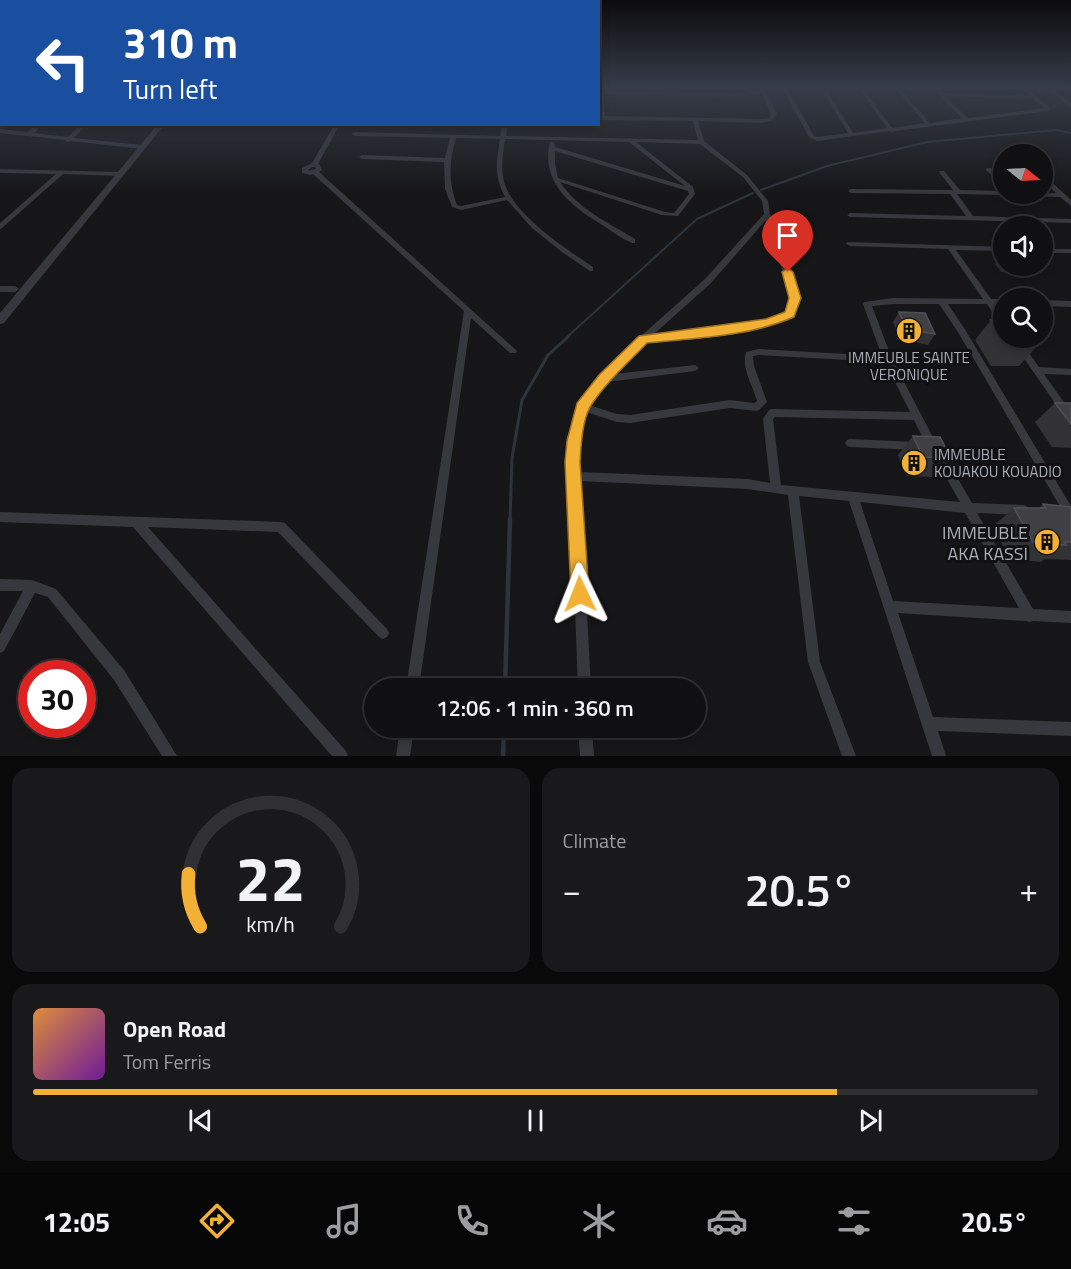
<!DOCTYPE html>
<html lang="en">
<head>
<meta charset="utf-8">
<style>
  :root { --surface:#101012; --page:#19191b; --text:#f1f3f6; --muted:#9c9d9f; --line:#303032; --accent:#f2b134 }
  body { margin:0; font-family:"Titillium Web",sans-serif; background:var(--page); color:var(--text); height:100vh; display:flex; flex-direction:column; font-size:22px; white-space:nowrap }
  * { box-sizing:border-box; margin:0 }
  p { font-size:20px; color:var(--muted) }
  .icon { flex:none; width:33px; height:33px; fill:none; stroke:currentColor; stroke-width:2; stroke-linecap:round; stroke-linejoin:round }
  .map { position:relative; height:756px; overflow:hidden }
  .side { display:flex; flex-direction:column; gap:12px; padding:12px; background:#09090a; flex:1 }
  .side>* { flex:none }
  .hud { position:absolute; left:0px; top:0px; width:600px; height:126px; box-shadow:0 3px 9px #0003,0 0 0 2px var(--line); background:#1a4fa0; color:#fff; overflow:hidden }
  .needle { width:39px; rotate:108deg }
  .buttons { position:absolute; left:993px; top:144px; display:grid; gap:12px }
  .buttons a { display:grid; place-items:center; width:60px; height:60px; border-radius:50%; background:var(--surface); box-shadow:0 3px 9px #0003,0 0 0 2px var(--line); font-size:30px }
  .speed { position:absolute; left:18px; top:660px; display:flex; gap:12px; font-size:30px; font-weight:700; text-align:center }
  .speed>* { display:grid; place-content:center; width:78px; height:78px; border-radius:50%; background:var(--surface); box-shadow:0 3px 9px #0003,0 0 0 2px var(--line); line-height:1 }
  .speed .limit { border:9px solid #d22; background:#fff; color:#111 }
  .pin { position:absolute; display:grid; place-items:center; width:51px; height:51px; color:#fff; margin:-62px -26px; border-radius:50% 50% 50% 0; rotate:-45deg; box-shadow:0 0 6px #0007 }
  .pin .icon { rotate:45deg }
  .me { position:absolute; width:66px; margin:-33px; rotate:358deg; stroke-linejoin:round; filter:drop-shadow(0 0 4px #0008) }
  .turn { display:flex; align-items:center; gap:21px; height:126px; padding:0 24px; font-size:27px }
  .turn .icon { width:78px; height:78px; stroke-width:2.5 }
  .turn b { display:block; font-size:42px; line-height:51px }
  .big { font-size:45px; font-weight:600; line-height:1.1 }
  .side .widget { flex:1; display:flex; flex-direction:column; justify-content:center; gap:9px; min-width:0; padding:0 21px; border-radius:18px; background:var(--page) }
  .side .dial { align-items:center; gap:0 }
  .dial svg { height:156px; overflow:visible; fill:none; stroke:var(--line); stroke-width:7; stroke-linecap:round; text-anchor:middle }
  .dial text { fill:var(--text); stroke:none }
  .song { display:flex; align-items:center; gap:18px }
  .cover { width:72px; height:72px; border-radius:9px; background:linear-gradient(135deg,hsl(30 70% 55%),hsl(280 70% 35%)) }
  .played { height:6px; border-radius:3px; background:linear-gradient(90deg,var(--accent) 80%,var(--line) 80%) }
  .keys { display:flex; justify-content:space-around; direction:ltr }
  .heat { display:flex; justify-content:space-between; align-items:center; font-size:33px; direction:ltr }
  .side .tiles { flex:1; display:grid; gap:12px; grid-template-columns:1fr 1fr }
  .widget:last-child { grid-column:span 2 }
  .trip { position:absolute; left:364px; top:678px; width:342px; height:60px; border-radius:30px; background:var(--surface); box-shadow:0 3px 9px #0003,0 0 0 2px var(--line); font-weight:600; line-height:60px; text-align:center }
  .tab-bar { display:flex; height:96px; justify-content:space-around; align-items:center; background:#060607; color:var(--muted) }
  .tab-bar .icon { width:42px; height:42px }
  .tab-bar .active { color:var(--accent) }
  .tab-bar b { font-size:27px; color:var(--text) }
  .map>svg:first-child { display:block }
</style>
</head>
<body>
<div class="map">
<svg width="1071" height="756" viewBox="0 0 1071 756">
  <rect width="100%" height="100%" fill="#161618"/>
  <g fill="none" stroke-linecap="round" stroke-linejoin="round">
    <!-- stream-far2 -->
    <g stroke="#2c353c" stroke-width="2">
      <path d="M761 190 827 166 927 142 1056 130 1071 133"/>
      <path d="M566 338 697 219 753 193"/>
    </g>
    <!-- stream-far1 -->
    <path stroke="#2c353c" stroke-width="3" d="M510 521 512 458 522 400 548 355 568 337"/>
    <!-- stream -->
    <g stroke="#2c353c" stroke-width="4.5">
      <path d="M505 688 510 519"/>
      <path d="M503 756 504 728"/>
    </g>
    <!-- minor -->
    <g fill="#37383d" fill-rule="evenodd">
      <path d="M598 88H603L604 91 738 93 760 90V88H764L777 114 773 120 762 123 698 121 704 141 747 175 768 201 770 214 799 298 793 316C745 333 696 337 645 342L614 374 695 365 699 368 695 371 607 382 589 405 617 414 630 415 730 400 754 403 757 401C753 385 741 369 746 352L759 349 882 356 863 304 864 302 893 298 983 299 948 249 850 246 846 244 847 242 1004 247V251L956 250 991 299H1004V305H995L1004 316V326L1001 325 987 304H948L964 328 1071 506V516L1065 515 958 332 939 304H893L872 306 892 359 937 445 936 448 932 449 928 448 914 420 775 417 773 419 781 485 960 502 934 456 935 453 939 452 943 453 972 503 1024 505 1028 507 1029 510 1028 513 1024 515 977 513 1033 609 1071 611V623L1033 621 1030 622 1026 621 898 613 933 717 1071 722V736L938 731 946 756H932L849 501 799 496 820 662 856 756H842L808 662 788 495 748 489 580 481 591 688H578L570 476 567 462 569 441 579 404 601 377 640 337 705 279 764 214 762 201 743 177 700 144 636 142 693 187 695 194 678 216 662 215 560 182C578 209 609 223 635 239V243H632C622 239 613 232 604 226 572 207 540 183 550 142H554L555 147 685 186 629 142 505 139C503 154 500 170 505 185 517 217 565 248 593 267V271H590L562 252 532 228 507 200 461 210 452 207 445 189 444 162 362 159 359 157 362 155 445 158 450 138 355 136 352 134 355 132 500 136 502 124H508L506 136 698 140 693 121 598 120ZM762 93 771 114 769 118 762 119 605 116 604 94 738 97ZM456 138 500 139C496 162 494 176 505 197L461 206 457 205C448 182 449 161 456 138ZM555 151 688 191 689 194 674 213 665 212 558 178 555 164ZM766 220 791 298 786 312C743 328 698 331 653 335L711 283ZM759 355 885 362 910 412 772 409 769 410 763 419 770 483 748 479 579 472C575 452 581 432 586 412L617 422 630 423 730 408 756 411 759 410 767 402 754 366 753 356ZM860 502 965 513 1019 608 893 601Z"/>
      <path d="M782 88H787L814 136 818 137 848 133 821 88H825L853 133 887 128 859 88H863L892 128 925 123 895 88H899L930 123 962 118 932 88H937L942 93 1029 95 1021 88H1027L1051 109 1048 111 895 131 892 133 889 131 817 141 809 137ZM945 96 1033 99 1044 108 968 118Z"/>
      <path d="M1047 88H1053L1071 103V108Z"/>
      <rect x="0" y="94" width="2" height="4"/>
      <path d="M2 115V119L0 120V116Z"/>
      <path d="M37 124H43L34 133 68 137 81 124H87L74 138 142 145 145 147 142 149 71 141 68 142 65 140 0 133V129L27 132Z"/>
      <path d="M335 124H340L318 164 320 165 322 170 319 172 517 351 516 353H510L471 318 419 688H406L464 311 313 174 310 175 302 173V168L312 163ZM312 167H315L316 169 307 171Z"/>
      <path d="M986 168H990L1004 181V187L986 170Z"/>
      <path d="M0 169 121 172 124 174 121 176 63 174 2 228 0 229V223L56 174 0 173Z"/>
      <path d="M940 171H944L960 190 1004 191V194H1007L1004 195 957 194 973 216 1071 219V223L850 217 847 215 850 213 966 216 950 194 851 193 848 191 851 189 953 190 939 172Z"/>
      <path d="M1042 173 1071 200V206L1060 197 1014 196 1011 194 1056 193 1042 179Z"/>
      <rect x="1042" y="249" width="29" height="4"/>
      <path d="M0 286H15L19 289 15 292H0Z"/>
      <path d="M1042 300 1071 301V307L1042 306Z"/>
      <path d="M1010 338H1018L1039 367 1071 369V375L1044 374 1071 412V423L1068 422Z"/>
      <path d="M850 439 916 442 920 443 921 446 920 449 916 450 850 447 847 446 845 443 847 440Z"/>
      <path d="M0 512 281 522 285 523 387 629 389 633 387 637 383 639 379 637 278 532 148 527 346 751 348 756H332L133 527 0 522Z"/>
      <path d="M0 579 32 580 56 589 124 670 177 756H162L114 680 48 597 35 593 4 651 0 653V634L23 591H0Z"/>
      <path d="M400 728H414L410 756H396Z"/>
      <path d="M578 728H592L594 756H580Z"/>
    </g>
    <!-- tertiary -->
    <path fill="#37383d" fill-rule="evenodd" d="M158 124H165L4 323 0 324V313Z"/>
  </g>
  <!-- wall -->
  <g fill="#323236">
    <path d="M1004 252V266H1032L1027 273 1002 272 995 264Z"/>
    <path d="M899 312 935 334 928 345 900 339 893 322Z"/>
    <path d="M991 320 1037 346 1019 366H991L975 340Z"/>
    <path d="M1055 403H1071V448L1052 447 1035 422Z"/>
    <path d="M913 436 951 458 933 477 907 476 898 455Z"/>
    <path d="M1043 504 1071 507V560L1045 559 1041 562 1010 559 993 526 1014 508H1039Z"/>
  </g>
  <!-- building -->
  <g fill="#3f3f44" stroke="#4f5156" stroke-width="1.5">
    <path d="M899 312 925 313 935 334 907 329Z"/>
    <path d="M991 320 1004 321V338H1032L1037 346 1008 345Z"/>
    <path d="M1055 403H1071V424Z"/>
    <path d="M913 436 940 437 951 458 923 457Z"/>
    <path d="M1043 504 1071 507V542H1064L1066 545 1033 542 1014 508H1046Z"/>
  </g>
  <!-- sky -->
  <linearGradient id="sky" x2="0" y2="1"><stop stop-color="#0c0c0d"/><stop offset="0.45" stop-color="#363c48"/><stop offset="1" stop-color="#363c48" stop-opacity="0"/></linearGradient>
  <rect width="1071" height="194" fill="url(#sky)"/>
  <!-- route -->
  <path fill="#f2b134" stroke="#9d7322" stroke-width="1.5" d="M788 268 793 272 801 298 794 317C748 337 696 338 647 343 628 363 605 383 590 407 582 422 581 446 580 462L589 594 587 600 580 603 574 600 571 594 565 462 567 441 577 403 599 375 639 336 766 319 785 312 789 298 782 272Z"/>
  <!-- icons -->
  <defs>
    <g id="building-disc" transform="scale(1.35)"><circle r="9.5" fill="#f2b134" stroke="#111113"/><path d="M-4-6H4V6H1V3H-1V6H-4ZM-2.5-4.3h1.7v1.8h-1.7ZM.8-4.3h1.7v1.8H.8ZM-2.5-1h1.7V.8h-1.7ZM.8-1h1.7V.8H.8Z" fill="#111"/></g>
  </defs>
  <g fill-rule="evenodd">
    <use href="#building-disc" x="909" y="331"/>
    <use href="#building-disc" x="914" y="463"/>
    <use href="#building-disc" x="1047" y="542"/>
  </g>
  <g text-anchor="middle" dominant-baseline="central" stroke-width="6" stroke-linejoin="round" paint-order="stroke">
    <!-- poi labels -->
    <g font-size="15" fill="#a8adb8" stroke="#111113">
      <text x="909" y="357">IMMEUBLE SAINTE<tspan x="909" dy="17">VERONIQUE</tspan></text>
      <text x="934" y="454" text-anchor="start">IMMEUBLE<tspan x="934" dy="17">KOUAKOU KOUADIO</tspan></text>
    </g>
    <!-- near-poi labels -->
    <g font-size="18" fill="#a8adb8" stroke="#111113" text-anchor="end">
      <text x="1028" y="532">IMMEUBLE<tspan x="1028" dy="21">AKA KASSI</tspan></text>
    </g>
  </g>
</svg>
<div class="buttons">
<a><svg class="needle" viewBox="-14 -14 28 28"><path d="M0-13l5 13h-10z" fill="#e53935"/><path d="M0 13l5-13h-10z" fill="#9c9d9f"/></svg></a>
<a><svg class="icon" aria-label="sound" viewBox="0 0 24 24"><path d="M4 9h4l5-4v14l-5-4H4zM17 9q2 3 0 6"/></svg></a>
<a><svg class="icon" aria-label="search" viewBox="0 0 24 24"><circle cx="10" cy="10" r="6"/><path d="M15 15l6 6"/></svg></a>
</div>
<div class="speed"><div class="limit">30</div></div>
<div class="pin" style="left:788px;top:272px;background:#d93025"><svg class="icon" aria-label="arrive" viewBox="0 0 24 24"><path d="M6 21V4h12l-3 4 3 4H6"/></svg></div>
<svg class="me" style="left:580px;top:594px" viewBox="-20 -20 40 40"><path d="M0-17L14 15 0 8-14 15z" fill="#f2b134" stroke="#fff" stroke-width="4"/></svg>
<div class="trip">12:06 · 1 min · 360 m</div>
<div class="hud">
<div class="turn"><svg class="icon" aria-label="left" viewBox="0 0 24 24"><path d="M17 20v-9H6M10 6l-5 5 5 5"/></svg><div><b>310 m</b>Turn left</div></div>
</div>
</div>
<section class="side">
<div class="tiles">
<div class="widget dial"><svg viewBox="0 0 100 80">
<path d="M14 69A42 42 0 1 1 86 69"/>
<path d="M14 69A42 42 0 0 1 8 42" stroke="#f2b134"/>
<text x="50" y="56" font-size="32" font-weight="700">22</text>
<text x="50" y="72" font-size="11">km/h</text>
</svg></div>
<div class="widget"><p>Climate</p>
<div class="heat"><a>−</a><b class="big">20.5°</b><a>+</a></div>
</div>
<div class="widget">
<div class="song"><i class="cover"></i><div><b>Open Road</b><p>Tom Ferris</p></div></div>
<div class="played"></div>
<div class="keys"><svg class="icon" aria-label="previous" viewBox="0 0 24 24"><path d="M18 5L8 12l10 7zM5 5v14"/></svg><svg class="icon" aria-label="pause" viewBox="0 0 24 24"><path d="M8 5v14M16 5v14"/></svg><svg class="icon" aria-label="next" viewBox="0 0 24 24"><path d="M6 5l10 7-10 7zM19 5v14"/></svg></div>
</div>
</div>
</section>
<nav class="tab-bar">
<b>12:05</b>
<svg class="icon active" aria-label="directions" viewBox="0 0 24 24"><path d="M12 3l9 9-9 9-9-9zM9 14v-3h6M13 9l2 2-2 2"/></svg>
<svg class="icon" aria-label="music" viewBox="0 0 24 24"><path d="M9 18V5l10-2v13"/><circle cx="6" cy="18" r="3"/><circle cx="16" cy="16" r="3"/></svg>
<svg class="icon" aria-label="phone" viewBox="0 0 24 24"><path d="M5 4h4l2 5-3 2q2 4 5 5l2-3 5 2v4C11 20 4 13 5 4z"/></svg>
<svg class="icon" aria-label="climate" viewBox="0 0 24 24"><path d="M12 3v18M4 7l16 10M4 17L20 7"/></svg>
<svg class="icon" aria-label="car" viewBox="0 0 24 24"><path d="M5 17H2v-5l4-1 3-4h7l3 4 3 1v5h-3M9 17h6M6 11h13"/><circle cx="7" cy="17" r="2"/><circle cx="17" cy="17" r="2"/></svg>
<svg class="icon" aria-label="filters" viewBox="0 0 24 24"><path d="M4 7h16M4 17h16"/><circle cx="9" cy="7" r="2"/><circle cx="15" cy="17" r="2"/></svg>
<b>20.5°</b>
</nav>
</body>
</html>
